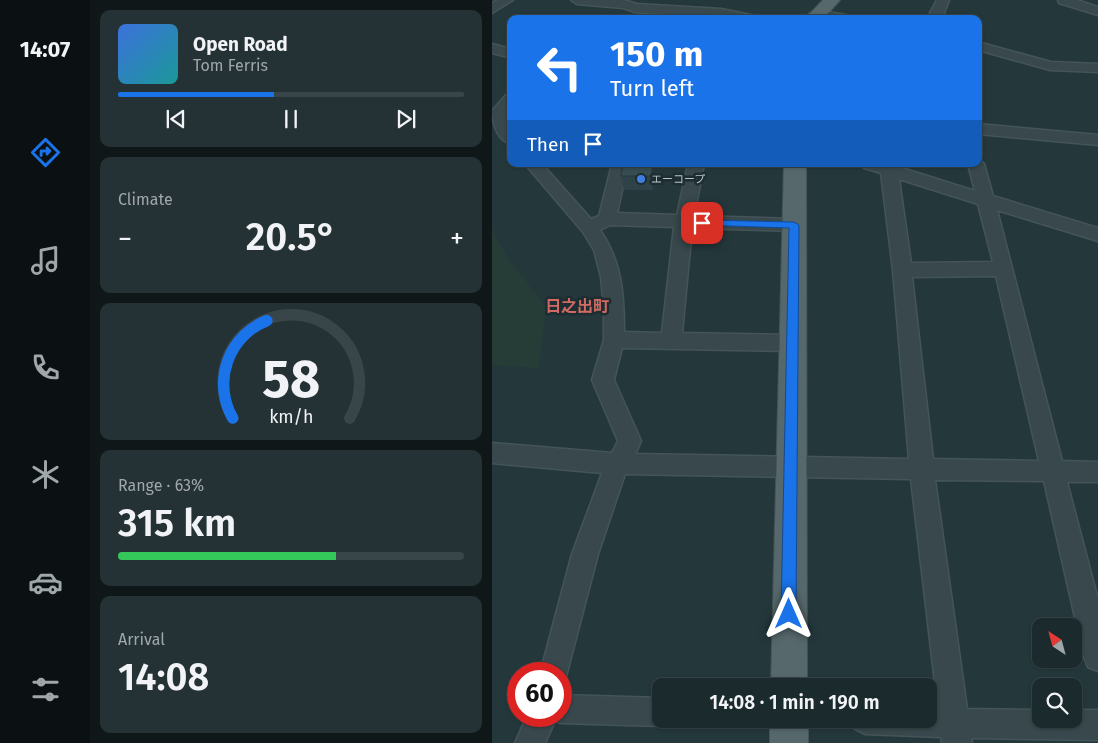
<!DOCTYPE html>
<html lang="en">
<head>
<meta charset="utf-8">
<style>
  :root { --surface:#1b2a2d; --page:#243235; --text:#f1f3f6; --muted:#a0a7aa; --line:#394649; --accent:#1a73e8 }
  body { margin:0; font-family:"Fira Sans","Noto Sans JP",sans-serif; background:var(--page); color:var(--text); height:100vh; display:flex; flex-direction:column; font-size:19px; white-space:nowrap }
  * { box-sizing:border-box; margin:0 }
  p { font-size:16px; color:var(--muted) }
  .icon { flex:none; width:28px; height:28px; fill:none; stroke:currentColor; stroke-width:2; stroke-linecap:round; stroke-linejoin:round }
  .map { position:relative; flex:1; overflow:hidden }
  .sheet { display:flex; flex-direction:column; gap:10px; padding:10px; background:#0f1719; width:402px }
  .sheet>* { flex:none }
  .top-card { position:absolute; left:15px; top:15px; width:475px; height:152px; border-radius:10px; box-shadow:0 1px 4px #0004,0 0 0 1px var(--line); background:#1a73e8; color:#fff; overflow:hidden }
  .needle { width:32px; rotate:324deg }
  .controls { position:absolute; left:540px; top:618px; display:grid; gap:10px }
  .controls a { display:grid; place-items:center; width:50px; height:50px; border-radius:10px; background:var(--surface); box-shadow:0 1px 4px #0004,0 0 0 1px var(--line); font-size:25px }
  .speed { position:absolute; left:15px; top:662px; display:flex; gap:10px; font-size:25px; font-weight:700; text-align:center }
  .speed>* { display:grid; place-content:center; width:65px; height:65px; border-radius:50%; background:var(--surface); box-shadow:0 1px 4px #0004,0 0 0 1px var(--line); line-height:1 }
  .speed .limit { border:8px solid #d22; background:#fff; color:#111 }
  .pin { position:absolute; display:grid; place-items:center; width:42px; height:42px; color:#fff; margin:-21px; border-radius:10px; box-shadow:0 2px 8px #0006 }
  .me { position:absolute; width:55px; margin:-28px; rotate:0deg; stroke-linejoin:round; filter:drop-shadow(0 0 4px #0008) }
  .turn { display:flex; align-items:center; gap:18px; height:105px; padding:0 20px; font-size:22px }
  .turn .icon { width:65px; height:65px; stroke-width:2.5 }
  .turn b { display:block; font-size:35px; line-height:42px }
  .then { display:flex; align-items:center; height:48px; padding:0 20px; background:#0003; gap:10px; font-size:19px }
  .big { font-size:38px; font-weight:600; line-height:1.1 }
  .sheet .card { flex:1; display:flex; flex-direction:column; justify-content:center; gap:8px; min-width:0; padding:0 18px; border-radius:10px; background:var(--page) }
  .sheet .dial { align-items:center; gap:0 }
  .dial svg { height:130px; overflow:visible; fill:none; stroke:var(--line); stroke-width:7; stroke-linecap:round; text-anchor:middle }
  .dial text { fill:var(--text); stroke:none }
  .song { display:flex; align-items:center; gap:15px }
  .cover { width:60px; height:60px; border-radius:8px; background:linear-gradient(135deg,hsl(220 70% 55%),hsl(180 70% 35%)) }
  .played { height:5px; border-radius:2px; background:linear-gradient(90deg,var(--accent) 45%,var(--line) 45%) }
  .keys { display:flex; justify-content:space-around; direction:ltr }
  .heat { display:flex; justify-content:space-between; align-items:center; font-size:28px; direction:ltr }
  .charge { height:8px; border-radius:4px; background:linear-gradient(90deg,#34c759 63%,var(--line) 0) }
  .trip { position:absolute; left:160px; top:678px; width:285px; height:50px; border-radius:10px; background:var(--surface); box-shadow:0 1px 4px #0004,0 0 0 1px var(--line); font-weight:600; line-height:50px; text-align:center }
  main { display:flex; flex:1; min-height:0 }
  .tabs { display:flex; flex-direction:column; width:90px; justify-content:space-around; align-items:center; background:#0b1112; color:var(--muted) }
  .tabs .icon { width:35px; height:35px }
  .tabs .selected { color:var(--accent) }
  .tabs b { font-size:22px; color:var(--text) }
  .map>svg:first-child { display:block }
</style>
</head>
<body>
<main>
<nav class="tabs">
<b>14:07</b>
<svg class="icon selected" aria-label="directions" viewBox="0 0 24 24"><path d="M12 3l9 9-9 9-9-9zM9 14v-3h6M13 9l2 2-2 2"/></svg>
<svg class="icon" aria-label="music" viewBox="0 0 24 24"><path d="M9 18V5l10-2v13"/><circle cx="6" cy="18" r="3"/><circle cx="16" cy="16" r="3"/></svg>
<svg class="icon" aria-label="phone" viewBox="0 0 24 24"><path d="M5 4h4l2 5-3 2q2 4 5 5l2-3 5 2v4C11 20 4 13 5 4z"/></svg>
<svg class="icon" aria-label="climate" viewBox="0 0 24 24"><path d="M12 3v18M4 7l16 10M4 17L20 7"/></svg>
<svg class="icon" aria-label="car" viewBox="0 0 24 24"><path d="M5 17H2v-5l4-1 3-4h7l3 4 3 1v5h-3M9 17h6M6 11h13"/><circle cx="7" cy="17" r="2"/><circle cx="17" cy="17" r="2"/></svg>
<svg class="icon" aria-label="filters" viewBox="0 0 24 24"><path d="M4 7h16M4 17h16"/><circle cx="9" cy="7" r="2"/><circle cx="15" cy="17" r="2"/></svg>
</nav>
<section class="sheet">
<div class="card">
<div class="song"><i class="cover"></i><div><b>Open Road</b><p>Tom Ferris</p></div></div>
<div class="played"></div>
<div class="keys"><svg class="icon" aria-label="previous" viewBox="0 0 24 24"><path d="M18 5L8 12l10 7zM5 5v14"/></svg><svg class="icon" aria-label="pause" viewBox="0 0 24 24"><path d="M8 5v14M16 5v14"/></svg><svg class="icon" aria-label="next" viewBox="0 0 24 24"><path d="M6 5l10 7-10 7zM19 5v14"/></svg></div>
</div>
<div class="card"><p>Climate</p>
<div class="heat"><a>−</a><b class="big">20.5°</b><a>+</a></div>
</div>
<div class="card dial"><svg viewBox="0 0 100 80">
<path d="M14 69A42 42 0 1 1 86 69"/>
<path d="M14 69A42 42 0 0 1 35 9" stroke="#1a73e8"/>
<text x="50" y="56" font-size="32" font-weight="700">58</text>
<text x="50" y="72" font-size="11">km/h</text>
</svg></div>
<div class="card"><p>Range · 63%</p><b class="big">315 km</b><div class="charge"></div></div>
<div class="card"><p>Arrival</p><b class="big">14:08</b></div>
</section>
<div class="map">
<svg width="606" height="743" viewBox="0 0 606 743">
  <rect width="100%" height="100%" fill="#24383c"/>
  <!-- green -->
  <path fill="#263d37" d="M0 230 18 261 54 307 47 368 0 365Z"/>
  <g fill="none" stroke-linecap="round" stroke-linejoin="round">
    <!-- minor casing -->
    <g stroke="#445458" stroke-width="3">
      <g id="minor">
        <path d="M6 0H21L0 13V3Z"/>
        <path d="M79 0H132L145 4 229 9 264 16 265 19H238L143 12 131 8 85 4Z"/>
        <path d="M445 0H457L452 13 453 19H439L438 13Z"/>
        <path d="M566 0H585L606 7V15L567 3Z"/>
        <path d="M324 10 354 15 360 19H329L319 17 317 14Z"/>
        <path d="M486 42 559 62 606 64V72L558 70 486 50Z"/>
        <path d="M0 44 19 49V58L0 53Z"/>
        <path d="M19 94V108L15 112 19 127V144C5 140 1 124 0 111L14 95Z"/>
        <path d="M486 124 606 135V145L486 134Z"/>
        <path d="M486 159 492 164 501 196 606 228V241L505 210 570 461 606 462V482H575L606 600V671L596 667 592 657 552 481 443 480 475 709 549 710V719H581V710H606V740L479 738 480 743H450L449 737 373 734 363 729 359 719H436V707L446 708 419 479 133 474 106 554 72 684 69 685V674H48L80 554 110 473 0 463V443L120 453 126 441 100 380 112 340V308L109 277 102 250 91 232 33 164H50L99 219 107 216 120 164H136L125 213 185 215 196 164H212L202 216 302 219 308 221 311 225 308 229 302 231 200 228 190 333 300 335 307 337 310 343 307 349 300 351 130 348 122 380 149 441 143 454 417 459 401 270 389 173 372 168 370 164H397L483 191 476 164H486ZM407 179 486 204 501 262 419 263ZM118 225 182 227 170 333 132 332C132 294 130 262 108 230ZM504 276 547 461 441 459 420 277Z"/>
        <path d="M69 695 169 698V719H181L179 722 169 726 69 723 63 721 53 743H23L35 716H69Z"/>
      </g>
    </g>
    <!-- major casing -->
    <g stroke="#445458" stroke-width="2">
      <g id="major">
        <path d="M331 0H348L331 19H313Z"/>
        <path d="M292 164H314L315 686H279Z"/>
        <rect x="278" y="719" width="38" height="24"/>
      </g>
    </g>
    <!-- minor -->
    <use href="#minor" fill="#38484c" fill-rule="evenodd"/>
    <!-- major -->
    <use href="#major" fill="#56686c" fill-rule="evenodd"/>
  </g>
  <!-- wall -->
  <path fill="#2e4247" d="M131 164H180L179 168 166 167 161 190H132L129 176Z"/>
  <!-- shaded-wall -->
  <path fill="#263639" d="M161 164H165L166 167 161 190 159 176Z"/>
  <!-- building -->
  <path fill="#364d52" stroke="#263639" d="M131 164H161L159 176H129Z"/>
  <!-- route -->
  <path fill="#1a73e8" stroke="#114b97" d="M210 220 302 222 307 225 304 614 302 619 297 621 292 619 289 614 297 228 207 225V221Z"/>
  <!-- markers -->
  <circle fill="#3f7fe0" stroke="#1d2d31" stroke-width="2" cx="149" cy="179" r="5"/>
  <g text-anchor="middle" dominant-baseline="central" stroke-width="5" stroke-linejoin="round" paint-order="stroke">
    <!-- far-poi labels -->
    <g font-size="11" fill="#b3c3c8" stroke="#1d2d31" text-anchor="start">
      <text x="159" y="179">エーコープ</text>
    </g>
    <!-- quarter labels -->
    <g font-size="16" font-weight="bold" fill="#d26a64" stroke="#1d2d31">
      <text x="85" y="306">日之出町</text>
    </g>
  </g>
</svg>
<div class="controls">
<a><svg class="needle" viewBox="-14 -14 28 28"><path d="M0-13l5 13h-10z" fill="#e53935"/><path d="M0 13l5-13h-10z" fill="#a0a7aa"/></svg></a>
<a><svg class="icon" aria-label="search" viewBox="0 0 24 24"><circle cx="10" cy="10" r="6"/><path d="M15 15l6 6"/></svg></a>
</div>
<div class="speed"><div class="limit">60</div></div>
<div class="pin" style="left:210px;top:223px;background:#d93025"><svg class="icon" aria-label="arrive" viewBox="0 0 24 24"><path d="M6 21V4h12l-3 4 3 4H6"/></svg></div>
<svg class="me" style="left:297px;top:614px" viewBox="-20 -20 40 40"><path d="M0-17L14 15 0 8-14 15z" fill="#1a73e8" stroke="#fff" stroke-width="4"/></svg>
<div class="trip">14:08 · 1 min · 190 m</div>
<div class="top-card">
<div class="turn"><svg class="icon" aria-label="left" viewBox="0 0 24 24"><path d="M17 20v-9H6M10 6l-5 5 5 5"/></svg><div><b>150 m</b>Turn left</div></div>
<div class="then">Then<svg class="icon" aria-label="arrive" viewBox="0 0 24 24"><path d="M6 21V4h12l-3 4 3 4H6"/></svg></div>
</div>
</div>
</main>
</body>
</html>
